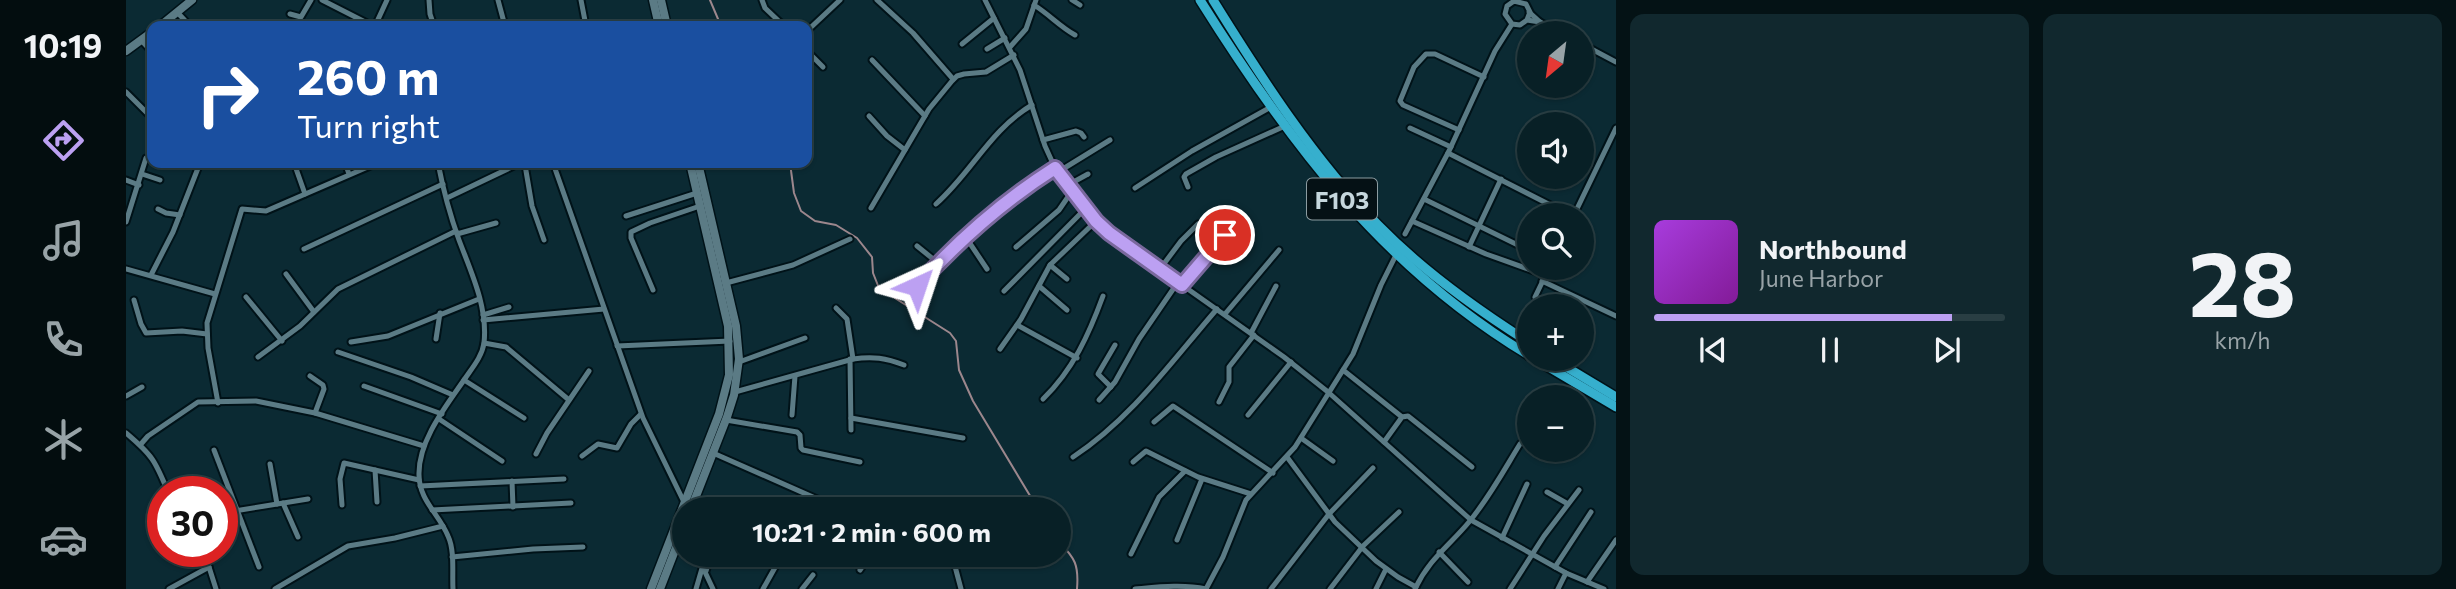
<!DOCTYPE html>
<html lang="en">
<head>
<meta charset="utf-8">
<style>
  :root { --surface:#082026; --page:#11282e; --text:#f1f3f6; --muted:#98a3a7; --line:#293e43; --accent:#bca0f2 }
  body { margin:0; font-family:Commissioner,sans-serif; background:var(--page); color:var(--text); height:100vh; display:flex; flex-direction:column; font-size:26px; white-space:nowrap }
  * { box-sizing:border-box; margin:0 }
  p { font-size:23px; color:var(--muted) }
  .icon { flex:none; width:38px; height:38px; fill:none; stroke:currentColor; stroke-width:2; stroke-linecap:round; stroke-linejoin:round }
  .map { position:relative; flex:1; overflow:hidden }
  .details { display:flex; flex-direction:column; gap:14px; padding:14px; background:#041215; width:840px }
  .details>* { flex:none }
  .banner { position:absolute; left:21px; top:21px; width:665px; height:147px; border-radius:14px; box-shadow:0 2px 5px #0004,0 0 0 2px var(--line); background:#1a4fa0; color:#fff; overflow:hidden }
  .needle { width:46px; rotate:209deg }
  .controls { position:absolute; left:1391px; top:21px; display:grid; gap:14px }
  .controls a { display:grid; place-items:center; width:77px; height:77px; border-radius:50%; background:var(--surface); box-shadow:0 2px 5px #0004,0 0 0 2px var(--line); font-size:35px }
  .speed { position:absolute; left:21px; top:476px; display:flex; gap:14px; font-size:35px; font-weight:700; text-align:center }
  .speed>* { display:grid; place-content:center; width:91px; height:91px; border-radius:50%; background:var(--surface); box-shadow:0 2px 5px #0004,0 0 0 2px var(--line); line-height:1 }
  .speed .limit { border:10px solid #d22; background:#fff; color:#111 }
  .pin { position:absolute; display:grid; place-items:center; width:60px; height:60px; color:#fff; margin:-30px; border:4px solid #fff; border-radius:50%; box-shadow:0 2px 7px #0007 }
  .me { position:absolute; width:77px; margin:-38px; rotate:42deg; stroke-linejoin:round; filter:drop-shadow(0 0 5px #0008) }
  .turn { display:flex; align-items:center; gap:24px; height:147px; padding:0 35px; font-size:32px }
  .turn .icon { width:91px; height:91px; stroke-width:2.5 }
  .turn b { display:block; font-size:49px; line-height:60px }
  .details .card { flex:1; display:flex; flex-direction:column; justify-content:center; gap:10px; min-width:0; padding:0 24px; border-radius:14px; background:var(--page) }
  .details .dial { align-items:center; gap:0 }
  .dial b { font-size:91px; line-height:1 }
  .song { display:flex; align-items:center; gap:21px }
  .cover { width:84px; height:84px; border-radius:10px; background:linear-gradient(135deg,hsl(280 70% 55%),hsl(290 70% 35%)) }
  .played { height:7px; border-radius:4px; background:linear-gradient(90deg,var(--accent) 85%,var(--line) 85%) }
  .keys { display:flex; justify-content:space-around; direction:ltr }
  .details .tiles { flex:1; display:grid; gap:14px; grid-template-columns:repeat(2,1fr) }
  .trip { position:absolute; left:546px; top:497px; width:399px; height:70px; border-radius:35px; background:var(--surface); box-shadow:0 2px 5px #0004,0 0 0 2px var(--line); font-weight:700; line-height:70px; text-align:center }
  main { display:flex; flex:1; min-height:0 }
  .tab-bar { display:flex; flex-direction:column; width:126px; justify-content:space-around; align-items:center; background:#030d0f; color:var(--muted) }
  .tab-bar .icon { width:49px; height:49px }
  .tab-bar .current { color:var(--accent) }
  .tab-bar b { font-size:32px; color:var(--text) }
  .map>svg:first-child { display:block }
</style>
</head>
<body>
<main>
<nav class="tab-bar">
<b>10:19</b>
<svg class="icon current" aria-label="directions" viewBox="0 0 24 24"><path d="M12 3l9 9-9 9-9-9zM9 14v-3h6M13 9l2 2-2 2"/></svg>
<svg class="icon" aria-label="music" viewBox="0 0 24 24"><path d="M9 18V5l10-2v13"/><circle cx="6" cy="18" r="3"/><circle cx="16" cy="16" r="3"/></svg>
<svg class="icon" aria-label="phone" viewBox="0 0 24 24"><path d="M5 4h4l2 5-3 2q2 4 5 5l2-3 5 2v4C11 20 4 13 5 4z"/></svg>
<svg class="icon" aria-label="climate" viewBox="0 0 24 24"><path d="M12 3v18M4 7l16 10M4 17L20 7"/></svg>
<svg class="icon" aria-label="car" viewBox="0 0 24 24"><path d="M5 17H2v-5l4-1 3-4h7l3 4 3 1v5h-3M9 17h6M6 11h13"/><circle cx="7" cy="17" r="2"/><circle cx="17" cy="17" r="2"/></svg>
</nav>
<div class="map">
<svg width="1490" height="589" viewBox="0 0 1490 589">
  <rect width="100%" height="100%" fill="#0b2a33"/>
  <g fill="none" stroke-linecap="round" stroke-linejoin="round">
    <!-- stream -->
    <g stroke="#9c878d" stroke-width="2">
      <path d="M584 0 595 26"/>
      <path d="M664 163 668 193 675 211 689 221 710 225 731 238 746 257 747 273 753 288 824 333 830 341 833 370 847 401 912 509"/>
      <path d="M933 542C949 558 953 565 951 589"/>
    </g>
    <!-- street casing -->
    <g stroke="#001218" stroke-width="9">
      <g id="street">
        <path d="M196 0 247 26"/>
        <path d="M303 0 304 14 308 26"/>
        <path d="M372 0 379 26"/>
        <path d="M455 0 460 26"/>
        <path d="M636 0 639 8 658 26"/>
        <path d="M751 0 787 33 827 79"/>
        <path d="M859 0 894 70 919 146 929 168 970 221 1008 251 1158 357 1202 392 1345 520 1440 573 1478 589"/>
        <path d="M946 0 954 5"/>
        <path d="M908 5C924 15 933 26 949 35"/>
        <path d="M51 12 64 26"/>
        <path d="M1403 12 1414 22 1435 33"/>
        <path d="M164 14 175 17 185 0"/>
        <path d="M1401 20 1404 12 1400 4 1388 1 1381 6 1379 14 1386 24 1394 25 1401 20 1414 22"/>
        <path d="M249 26 261 0"/>
        <path d="M681 31 714 0"/>
        <path d="M16 41 26 52"/>
        <path d="M836 44 868 18"/>
        <path d="M1456 44 1490 62"/>
        <path d="M884 47 900 29 910 0"/>
        <path d="M861 49 879 38"/>
        <path d="M681 51 697 67"/>
        <path d="M746 60 799 116"/>
        <path d="M0 92 26 118"/>
        <path d="M743 116 761 136 779 150"/>
        <path d="M1284 128 1325 147"/>
        <path d="M1333 130 1277 105 1274 101 1288 67 1300 54H1309L1358 77"/>
        <path d="M917 140 950 131 955 133 958 137"/>
        <path d="M1322 153 1444 215"/>
        <path d="M168 163 179 194"/>
        <path d="M219 163 223 174"/>
        <path d="M312 163C317 189 324 215 333 240 345 272 362 307 358 343 356 357 346 368 338 380 320 406 292 441 293 475 293 500 313 514 322 536 329 551 326 573 327 589"/>
        <path d="M427 163 517 418 558 502"/>
        <path d="M932 172 984 140"/>
        <path d="M16 174 34 180"/>
        <path d="M0 180 13 185"/>
        <path d="M942 185 962 174"/>
        <path d="M1062 187 1058 177 1060 174 1090 157 1159 126"/>
        <path d="M1009 188 1066 151 1145 107"/>
        <path d="M321 198 390 165H399L406 206 418 240"/>
        <path d="M1298 199 1404 251"/>
        <path d="M810 204C845 173 865 129 906 105"/>
        <path d="M745 208 803 109 826 81 831 76 838 74 860 72 888 55"/>
        <path d="M32 209 40 213 54 215"/>
        <path d="M1448 215 1490 128"/>
        <path d="M500 216 571 193"/>
        <path d="M1286 221 1360 254 1419 275"/>
        <path d="M0 222 20 158"/>
        <path d="M331 234 370 223"/>
        <path d="M1279 234 1323 151 1369 51 1386 24"/>
        <path d="M839 236 861 269"/>
        <path d="M791 246 812 263"/>
        <path d="M890 247 933 210 946 191"/>
        <path d="M1343 247 1375 179"/>
        <path d="M178 249 317 184"/>
        <path d="M924 265 941 279"/>
        <path d="M0 269 89 294"/>
        <path d="M1034 269 1055 241 1072 224"/>
        <path d="M160 274 188 312"/>
        <path d="M25 275 47 232 74 163"/>
        <path d="M1416 281 1490 316"/>
        <path d="M600 283 667 265 724 239"/>
        <path d="M1056 285 1111 223"/>
        <path d="M791 286C833 240 877 201 929 168"/>
        <path d="M913 286 941 310"/>
        <path d="M527 290 505 238V232L524 223 574 206"/>
        <path d="M878 291 960 208"/>
        <path d="M120 297 156 341"/>
        <path d="M1409 297 1423 268"/>
        <path d="M8 300 15 324 20 333 56 331 81 334"/>
        <path d="M710 308 721 319 727 359"/>
        <path d="M1099 314 1153 250"/>
        <path d="M357 315 383 307"/>
        <path d="M357 320 478 309"/>
        <path d="M891 325 951 358"/>
        <path d="M1125 333 1150 286"/>
        <path d="M310 339 314 313"/>
        <path d="M225 342 262 336 353 299"/>
        <path d="M358 343 380 347 443 400"/>
        <path d="M491 346 604 341"/>
        <path d="M874 349 895 319 924 265 970 221"/>
        <path d="M212 352 285 377 327 395"/>
        <path d="M132 357 174 326 212 289 330 231"/>
        <path d="M724 359 725 430"/>
        <path d="M613 362 679 338"/>
        <path d="M1217 370 1276 417"/>
        <path d="M184 376 197 385 198 389 189 413"/>
        <path d="M338 380 398 418"/>
        <path d="M238 386 316 414"/>
        <path d="M985 387 972 374 989 345"/>
        <path d="M609 392 727 359C747 356 760 358 778 365"/>
        <path d="M0 396 16 387"/>
        <path d="M917 399C947 370 963 334 977 296"/>
        <path d="M973 400 989 382 1013 339 1052 282"/>
        <path d="M1093 402 1103 382V367L1128 335"/>
        <path d="M92 403 82 348 81 323 116 209 140 211 251 163"/>
        <path d="M666 415 669 376"/>
        <path d="M1122 415 1165 362"/>
        <path d="M725 418 837 438"/>
        <path d="M313 419 376 461"/>
        <path d="M600 420 671 432 674 435 675 448 677 450 734 462"/>
        <path d="M1028 422 1047 406 1147 473"/>
        <path d="M0 433C26 455 29 460 42 492"/>
        <path d="M1175 438 1207 461"/>
        <path d="M1258 442 1276 417 1282 416 1346 467"/>
        <path d="M15 444 22 436 72 402 130 401 189 413 298 446"/>
        <path d="M88 450 133 567"/>
        <path d="M587 453 714 509"/>
        <path d="M410 454 421 433 463 371"/>
        <path d="M456 456 472 444 491 448 505 424 515 414"/>
        <path d="M947 457C1005 419 1046 361 1091 309"/>
        <path d="M1161 457 1209 522 1250 561 1272 577 1290 587"/>
        <path d="M1007 462 1020 451 1072 477 1125 494"/>
        <path d="M144 464 151 504"/>
        <path d="M249 470 251 502"/>
        <path d="M386 481 387 507"/>
        <path d="M294 486 438 479"/>
        <path d="M1421 492 1442 504"/>
        <path d="M157 503 172 537"/>
        <path d="M216 505 214 479 218 463 293 480"/>
        <path d="M852 509H861"/>
        <path d="M306 510 445 503"/>
        <path d="M96 513 182 499"/>
        <path d="M1376 538 1401 484"/>
        <path d="M1051 540 1076 479"/>
        <path d="M75 551 83 567 90 589"/>
        <path d="M1313 552 1342 582"/>
        <path d="M1005 554 1033 497 1059 471"/>
        <path d="M571 555 587 589"/>
        <path d="M826 555 835 589"/>
        <path d="M892 555 898 561 909 555"/>
        <path d="M326 557 407 549 457 547"/>
        <path d="M1429 567 1465 512"/>
        <path d="M734 570 744 555"/>
        <path d="M580 571 585 555"/>
        <path d="M1461 582 1490 540"/>
        <path d="M43 589 83 567"/>
        <path d="M149 589 222 546 269 538 317 526"/>
        <path d="M570 589 577 565"/>
        <path d="M637 589 656 555"/>
        <path d="M676 589 687 575"/>
        <path d="M1009 589C1032 587 1057 584 1080 589"/>
        <path d="M1080 589 1097 557 1120 500 1169 447 1227 354 1255 285 1270 255"/>
        <path d="M1145 589 1203 514 1247 468"/>
        <path d="M1204 589 1237 546 1273 512"/>
        <path d="M1250 589 1260 569"/>
        <path d="M1289 589C1303 559 1323 546 1343 522 1363 498 1378 470 1394 444L1397 441 1404 444"/>
        <path d="M1384 589 1418 536 1453 490"/>
        <path d="M1432 589 1440 573"/>
      </g>
    </g>
    <!-- secondary casing -->
    <g stroke="#001218" stroke-width="11">
      <g id="secondary">
        <path d="M527 0 533 26"/>
        <path d="M535 0 541 26"/>
        <path d="M34 26 66 0"/>
        <path d="M0 51 26 32"/>
        <path d="M565 509 601 417 608 395 613 359 610 326 572 163"/>
        <path d="M525 589 593 414 603 375 602 326 564 163"/>
        <path d="M534 589 558 527"/>
      </g>
    </g>
    <!-- primary casing -->
    <g stroke="#001218" stroke-width="12">
      <g id="primary">
        <path d="M1074 0C1163 142 1257 268 1404 356"/>
        <path d="M1087 0C1136 79 1187 158 1252 225 1296 270 1350 309 1404 343"/>
        <path d="M1409 359 1490 407"/>
        <path d="M1427 359 1490 397"/>
      </g>
    </g>
    <!-- street -->
    <use href="#street" stroke="#5b7b85" stroke-width="5"/>
    <!-- secondary -->
    <use href="#secondary" stroke="#5b7b85" stroke-width="8"/>
    <!-- primary -->
    <use href="#primary" stroke="#36afcd" stroke-width="9"/>
  </g>
  <g fill="none" stroke-linecap="round" stroke-linejoin="round">
    <!-- route casing -->
    <g stroke="#7a689d" stroke-width="18">
      <path id="route" d="M791 286C833 240 877 201 929 168L970 221 983 233 1056 285 1099 235"/>
    </g>
    <!-- route -->
    <use href="#route" stroke="#bca0f2" stroke-width="12"/>
  </g>
  <g text-anchor="middle" dominant-baseline="central" stroke-width="6" stroke-linejoin="round" paint-order="stroke">
    <!-- shield labels -->
    <rect fill="#051115" stroke="#8c9ca1" stroke-width="2" x="1181" y="178.5" width="70" height="41" rx="5"/>
    <g font-size="24" font-weight="bold" fill="#c6d7dd">
      <text x="1216" y="199">F103</text>
    </g>
  </g>
</svg>
<div class="controls">
<a><svg class="needle" viewBox="-14 -14 28 28"><path d="M0-13l5 13h-10z" fill="#e53935"/><path d="M0 13l5-13h-10z" fill="#98a3a7"/></svg></a>
<a><svg class="icon" aria-label="sound" viewBox="0 0 24 24"><path d="M4 9h4l5-4v14l-5-4H4zM17 9q2 3 0 6"/></svg></a>
<a><svg class="icon" aria-label="search" viewBox="0 0 24 24"><circle cx="10" cy="10" r="6"/><path d="M15 15l6 6"/></svg></a>
<a>+</a>
<a>−</a>
</div>
<div class="speed"><div class="limit">30</div></div>
<div class="pin" style="left:1099px;top:235px;background:#d93025"><svg class="icon" aria-label="arrive" viewBox="0 0 24 24"><path d="M6 21V4h12l-3 4 3 4H6"/></svg></div>
<svg class="me" style="left:791px;top:286px" viewBox="-20 -20 40 40"><path d="M0-17L14 15 0 8-14 15z" fill="#bca0f2" stroke="#fff" stroke-width="4"/></svg>
<div class="trip">10:21 · 2 min · 600 m</div>
<div class="banner">
<div class="turn"><svg class="icon" aria-label="right" viewBox="0 0 24 24"><path d="M7 20v-9h11M14 6l5 5-5 5"/></svg><div><b>260 m</b>Turn right</div></div>
</div>
</div>
<section class="details">
<div class="tiles">
<div class="card">
<div class="song"><i class="cover"></i><div><b>Northbound</b><p>June Harbor</p></div></div>
<div class="played"></div>
<div class="keys"><svg class="icon" aria-label="previous" viewBox="0 0 24 24"><path d="M18 5L8 12l10 7zM5 5v14"/></svg><svg class="icon" aria-label="pause" viewBox="0 0 24 24"><path d="M8 5v14M16 5v14"/></svg><svg class="icon" aria-label="next" viewBox="0 0 24 24"><path d="M6 5l10 7-10 7zM19 5v14"/></svg></div>
</div>
<div class="card dial"><b>28</b><p>km/h</p></div>
</div>
</section>
</main>
</body>
</html>
